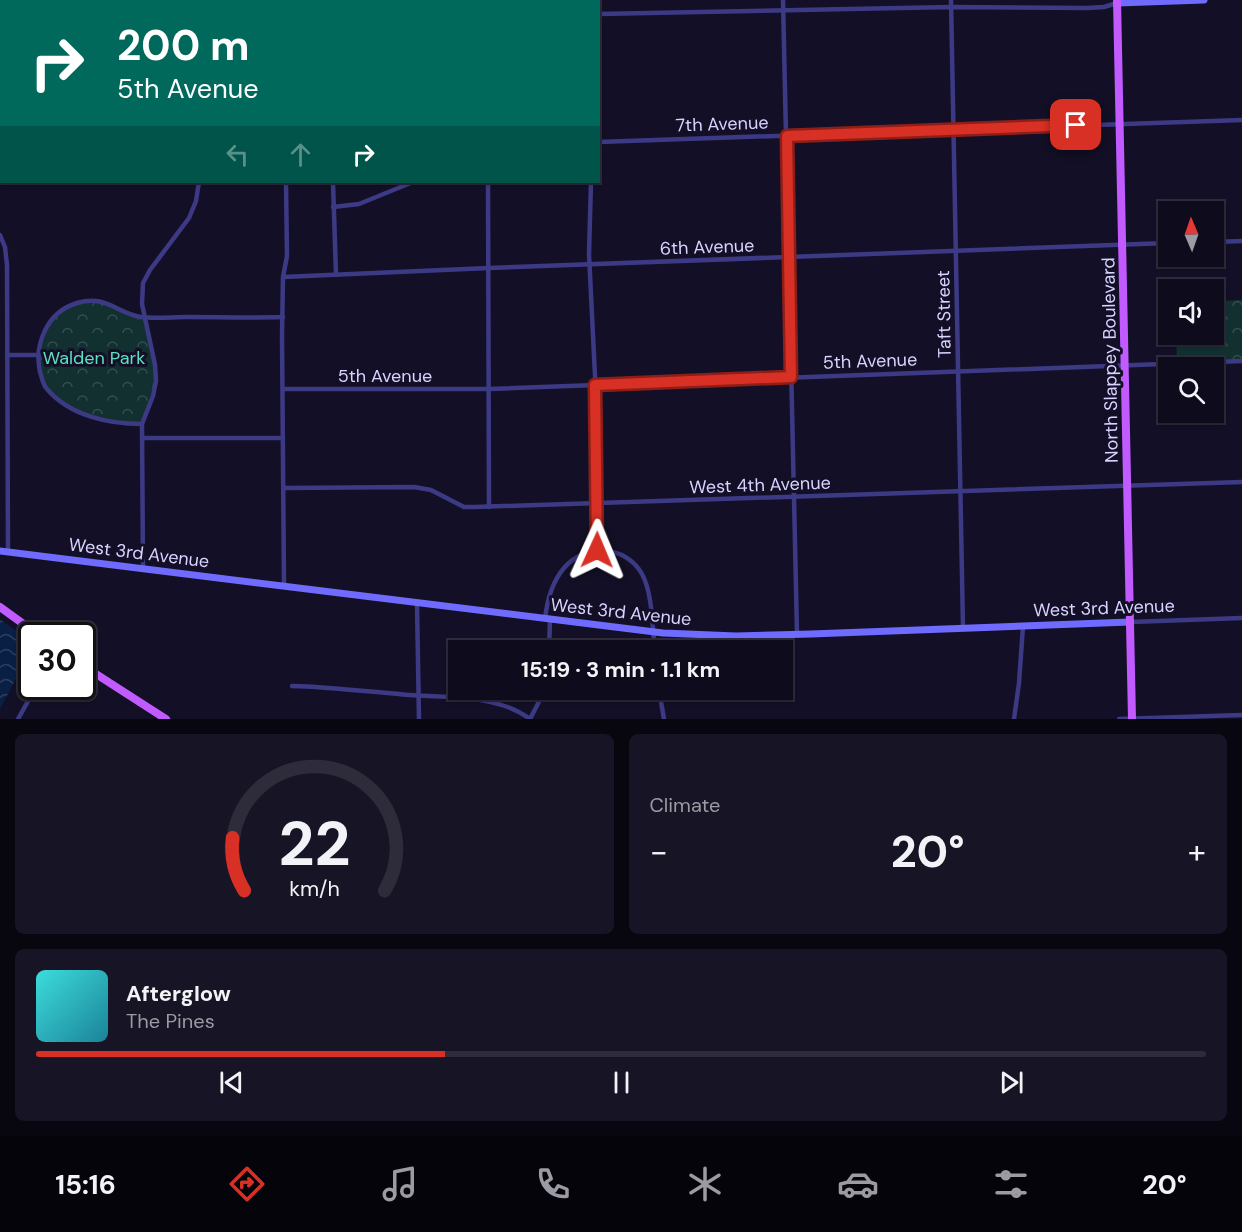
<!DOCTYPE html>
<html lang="en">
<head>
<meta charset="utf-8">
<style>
  :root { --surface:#0e0b1c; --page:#171425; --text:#f1f3f6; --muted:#9b9ba3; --line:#2e2b3b; --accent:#d93025 }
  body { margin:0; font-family:"DM Sans",sans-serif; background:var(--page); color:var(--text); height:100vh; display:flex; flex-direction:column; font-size:22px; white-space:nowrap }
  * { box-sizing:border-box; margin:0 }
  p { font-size:20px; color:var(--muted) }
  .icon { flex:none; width:33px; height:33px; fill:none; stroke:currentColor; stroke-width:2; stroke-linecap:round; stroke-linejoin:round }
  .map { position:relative; height:719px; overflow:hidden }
  .details { display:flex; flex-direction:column; gap:15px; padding:15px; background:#08060f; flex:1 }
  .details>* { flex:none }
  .top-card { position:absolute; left:0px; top:0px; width:600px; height:183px; box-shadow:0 2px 4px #0004,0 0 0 2px var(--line); background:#00695c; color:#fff; overflow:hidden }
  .needle { width:39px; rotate:358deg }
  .tools { position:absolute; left:1158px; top:201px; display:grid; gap:12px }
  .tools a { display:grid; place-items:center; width:66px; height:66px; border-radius:0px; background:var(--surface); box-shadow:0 2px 4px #0004,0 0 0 2px var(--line); font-size:30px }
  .speed { position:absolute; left:18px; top:622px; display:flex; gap:12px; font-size:30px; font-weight:700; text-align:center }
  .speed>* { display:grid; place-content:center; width:78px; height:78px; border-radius:50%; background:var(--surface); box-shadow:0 2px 4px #0004,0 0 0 2px var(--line); line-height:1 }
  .speed .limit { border:3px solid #111; border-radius:9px; background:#fff; color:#111 }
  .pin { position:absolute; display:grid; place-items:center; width:51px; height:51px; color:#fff; margin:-26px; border-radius:12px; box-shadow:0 3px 9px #0006 }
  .me { position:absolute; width:66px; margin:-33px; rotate:1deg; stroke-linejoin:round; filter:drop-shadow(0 0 4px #0008) }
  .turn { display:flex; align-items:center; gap:21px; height:126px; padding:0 18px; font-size:27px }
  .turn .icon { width:78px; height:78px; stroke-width:2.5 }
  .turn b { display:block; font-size:42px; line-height:51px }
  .lanes { display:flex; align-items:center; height:57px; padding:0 18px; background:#0003; justify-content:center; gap:30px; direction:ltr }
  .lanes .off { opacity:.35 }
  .big { font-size:45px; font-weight:700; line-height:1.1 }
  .details .tile { flex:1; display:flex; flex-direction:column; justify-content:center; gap:9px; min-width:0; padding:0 21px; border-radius:9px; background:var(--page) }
  .details .dial { align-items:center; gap:0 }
  .dial svg { height:156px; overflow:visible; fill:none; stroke:var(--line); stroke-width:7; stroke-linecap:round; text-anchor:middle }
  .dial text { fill:var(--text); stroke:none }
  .song { display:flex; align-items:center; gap:18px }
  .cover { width:72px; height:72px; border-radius:9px; background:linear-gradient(135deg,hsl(180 70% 55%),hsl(190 70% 35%)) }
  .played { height:6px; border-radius:3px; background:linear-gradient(90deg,var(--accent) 35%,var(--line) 35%) }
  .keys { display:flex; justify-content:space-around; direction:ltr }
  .heat { display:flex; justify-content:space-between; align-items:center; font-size:33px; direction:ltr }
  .details .tiles { flex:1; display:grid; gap:15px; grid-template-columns:1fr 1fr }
  .tile:last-child { grid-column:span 2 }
  .trip { position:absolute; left:448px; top:640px; width:345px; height:60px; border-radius:0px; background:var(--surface); box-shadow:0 2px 4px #0004,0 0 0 2px var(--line); font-weight:700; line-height:60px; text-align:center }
  .tabs { display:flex; height:96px; justify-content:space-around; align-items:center; background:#06040b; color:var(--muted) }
  .tabs .icon { width:42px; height:42px }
  .tabs .active { color:var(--accent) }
  .tabs b { font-size:27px; color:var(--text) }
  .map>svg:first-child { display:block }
</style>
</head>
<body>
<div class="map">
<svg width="1242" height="719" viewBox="0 0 1242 719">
  <defs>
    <pattern id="forest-crowns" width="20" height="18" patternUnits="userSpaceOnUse" patternTransform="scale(1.5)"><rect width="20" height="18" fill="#12302f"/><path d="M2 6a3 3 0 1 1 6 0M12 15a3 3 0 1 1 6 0" fill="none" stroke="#344d4e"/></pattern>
    <pattern id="water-waves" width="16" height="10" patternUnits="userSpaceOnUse" patternTransform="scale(1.5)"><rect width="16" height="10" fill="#0a1f44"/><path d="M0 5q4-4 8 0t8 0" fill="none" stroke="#2d3f60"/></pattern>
  </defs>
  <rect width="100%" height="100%" fill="#130f26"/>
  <!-- forest -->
  <g fill="url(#forest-crowns)">
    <path d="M1242 300V360L1177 362 1176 335 1214 334V301Z"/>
    <path d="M97 301 143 317 155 365V381L142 424 112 423 73 409 45 386 39 365 41 342 48 324 70 305Z"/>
  </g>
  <!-- water -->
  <path fill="url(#water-waves)" d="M0 619 31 641V650L0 709Z"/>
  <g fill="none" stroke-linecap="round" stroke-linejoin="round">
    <!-- street -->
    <g stroke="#3d3a85" stroke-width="4.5">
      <path d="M587 0V2"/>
      <path d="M783 0 797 634"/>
      <path d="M951 0 963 628"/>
      <path d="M446 2V0"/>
      <path d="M598 14 951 7 1087 8 1104 7 1117 3"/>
      <path d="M598 142 1242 120"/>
      <path d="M333 182 336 275"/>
      <path d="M488 182 489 507"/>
      <path d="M591 182 589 254 596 396 597 550"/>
      <path d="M333 207 359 204 413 182"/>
      <path d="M0 235 5 247 7 265 8 552"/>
      <path d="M1214 242 1242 241"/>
      <path d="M283 277 489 268 1168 243"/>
      <path d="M7 355H39"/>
      <path d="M283 389H490L1242 361"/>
      <path d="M142 424C109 424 70 416 47 389 43 385 42 378 40 372 34 344 47 312 77 303 106 294 116 313 141 317 156 319 172 317 187 317 219 317 251 318 283 317"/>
      <path d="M142 438H283"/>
      <path d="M284 488 414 487 431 490 464 507H475L1242 482"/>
      <path d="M143 569 142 424 153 396 156 381 155 365 142 304 143 283 150 270 189 218 196 201 199 182"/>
      <path d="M284 586 282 335 283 277 287 256 286 182"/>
      <path d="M417 604 419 719"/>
      <path d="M545 619C547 601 552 582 564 568 585 543 626 545 642 574 653 594 652 628 655 651"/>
      <path d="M1130 622 1242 618"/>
      <path d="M549 651 550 620"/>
      <path d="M292 686C328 687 363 691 399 694 441 699 494 692 530 719"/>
      <path d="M659 690 664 719"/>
      <path d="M18 719 36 687"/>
      <path d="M530 719 545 690"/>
      <path d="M1014 719 1019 683 1023 626"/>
      <path d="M1119 719 1242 715"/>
    </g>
    <!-- secondary -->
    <g stroke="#6f6bff" stroke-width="7">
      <path d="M1117 3 1204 0"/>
      <path d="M0 551 663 633 736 636 811 634 1130 622"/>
    </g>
    <!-- primary -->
    <g stroke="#c25bff" stroke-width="8">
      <path d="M1117 0 1132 719"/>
      <path d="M0 607 40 636"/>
      <path d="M82 665 166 719"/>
    </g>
  </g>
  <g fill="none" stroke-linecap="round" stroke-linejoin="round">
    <!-- route casing -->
    <g stroke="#8d1f18" stroke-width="15">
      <path id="route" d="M597 550 595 385 791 377 787 136 1076 125"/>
    </g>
    <!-- route -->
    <use href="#route" stroke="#d93025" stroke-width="10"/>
  </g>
  <g text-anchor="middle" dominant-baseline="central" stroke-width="6" stroke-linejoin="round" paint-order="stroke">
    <!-- street labels -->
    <g font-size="18" fill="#d9d4ff" stroke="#130f26">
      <text transform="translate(722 124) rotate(-2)">7th Avenue</text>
      <text transform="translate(707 247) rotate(-2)">6th Avenue</text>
      <text transform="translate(944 314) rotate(-91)">Taft Street</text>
      <text transform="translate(1110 360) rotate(-91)">North Slappey Boulevard</text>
      <text transform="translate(870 361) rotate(-2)">5th Avenue</text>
      <text x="385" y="376">5th Avenue</text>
      <text transform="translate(760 485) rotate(-2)">West 4th Avenue</text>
      <text transform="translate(139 553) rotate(7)">West 3rd Avenue</text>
      <text transform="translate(1104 608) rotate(-2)">West 3rd Avenue</text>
      <text transform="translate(621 612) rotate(6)">West 3rd Avenue</text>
    </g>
    <!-- park labels -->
    <g font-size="18" fill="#5fe0c0" stroke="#130f26">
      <text x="94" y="358">Walden Park</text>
    </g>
  </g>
</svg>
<div class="tools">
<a><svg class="needle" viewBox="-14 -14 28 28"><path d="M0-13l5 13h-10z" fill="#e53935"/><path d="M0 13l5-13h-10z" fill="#9b9ba3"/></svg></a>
<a><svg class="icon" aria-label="sound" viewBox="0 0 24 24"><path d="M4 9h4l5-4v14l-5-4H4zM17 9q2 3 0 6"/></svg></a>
<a><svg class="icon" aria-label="search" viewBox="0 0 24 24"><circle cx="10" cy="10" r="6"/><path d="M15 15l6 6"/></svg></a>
</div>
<div class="speed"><div class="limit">30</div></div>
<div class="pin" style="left:1076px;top:125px;background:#d93025"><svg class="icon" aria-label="arrive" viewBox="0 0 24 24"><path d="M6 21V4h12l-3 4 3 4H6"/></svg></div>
<svg class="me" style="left:597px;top:550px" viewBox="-20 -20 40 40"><path d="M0-17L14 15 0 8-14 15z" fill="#d93025" stroke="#fff" stroke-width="4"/></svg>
<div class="trip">15:19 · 3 min · 1.1 km</div>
<div class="top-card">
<div class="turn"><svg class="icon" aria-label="right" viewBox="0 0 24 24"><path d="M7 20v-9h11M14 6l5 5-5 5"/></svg><div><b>200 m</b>5th Avenue</div></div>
<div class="lanes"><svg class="icon off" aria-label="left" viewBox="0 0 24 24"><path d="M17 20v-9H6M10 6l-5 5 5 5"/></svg><svg class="icon off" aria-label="ahead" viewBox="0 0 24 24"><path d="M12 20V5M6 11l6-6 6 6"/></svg><svg class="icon" aria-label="right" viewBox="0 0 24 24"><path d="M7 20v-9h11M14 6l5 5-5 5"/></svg></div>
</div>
</div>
<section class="details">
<div class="tiles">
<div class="tile dial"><svg viewBox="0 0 100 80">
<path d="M14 69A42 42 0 1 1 86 69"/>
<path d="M14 69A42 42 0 0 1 8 42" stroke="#d93025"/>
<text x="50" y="56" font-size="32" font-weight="700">22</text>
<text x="50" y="72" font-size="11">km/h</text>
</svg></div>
<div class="tile"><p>Climate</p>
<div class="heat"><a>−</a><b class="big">20°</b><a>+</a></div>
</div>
<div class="tile">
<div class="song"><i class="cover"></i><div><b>Afterglow</b><p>The Pines</p></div></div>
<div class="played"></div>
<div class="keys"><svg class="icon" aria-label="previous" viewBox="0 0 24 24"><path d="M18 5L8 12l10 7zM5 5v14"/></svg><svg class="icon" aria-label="pause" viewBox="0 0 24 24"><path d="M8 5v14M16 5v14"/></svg><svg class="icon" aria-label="next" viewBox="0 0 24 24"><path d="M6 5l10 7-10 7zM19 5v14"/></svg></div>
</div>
</div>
</section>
<nav class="tabs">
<b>15:16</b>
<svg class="icon active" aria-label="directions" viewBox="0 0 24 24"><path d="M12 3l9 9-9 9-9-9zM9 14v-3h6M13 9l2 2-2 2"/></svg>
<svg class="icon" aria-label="music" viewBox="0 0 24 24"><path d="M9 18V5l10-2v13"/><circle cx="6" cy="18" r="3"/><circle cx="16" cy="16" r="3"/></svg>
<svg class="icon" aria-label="phone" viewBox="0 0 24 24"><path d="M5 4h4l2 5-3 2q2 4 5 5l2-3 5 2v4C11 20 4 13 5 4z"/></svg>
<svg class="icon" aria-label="climate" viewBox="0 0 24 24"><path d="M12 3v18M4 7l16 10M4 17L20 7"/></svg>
<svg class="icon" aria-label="car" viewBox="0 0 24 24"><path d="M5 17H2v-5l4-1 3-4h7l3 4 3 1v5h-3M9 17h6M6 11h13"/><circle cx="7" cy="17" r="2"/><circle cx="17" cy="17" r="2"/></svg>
<svg class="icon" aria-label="filters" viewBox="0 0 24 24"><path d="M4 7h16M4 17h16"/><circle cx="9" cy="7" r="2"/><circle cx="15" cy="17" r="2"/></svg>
<b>20°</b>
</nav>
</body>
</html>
